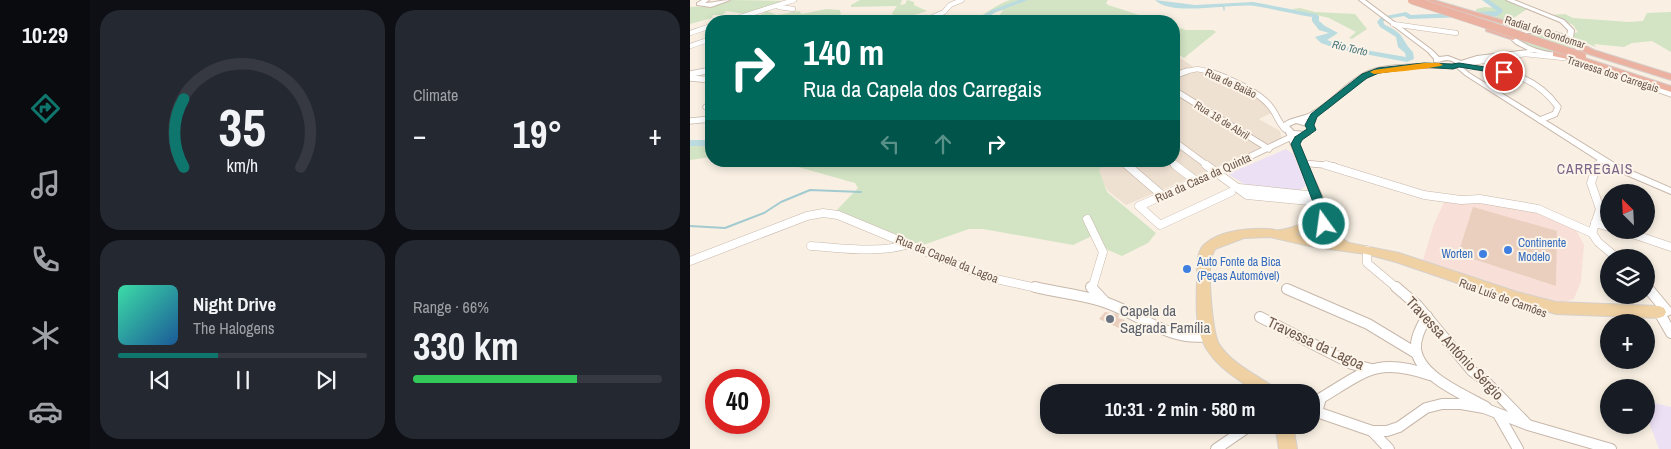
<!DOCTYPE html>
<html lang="en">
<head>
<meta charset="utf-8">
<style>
  :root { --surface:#171b24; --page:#242831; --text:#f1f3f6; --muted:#9ea1a6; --line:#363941; --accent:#0f766e }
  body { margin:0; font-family:"Archivo Narrow",sans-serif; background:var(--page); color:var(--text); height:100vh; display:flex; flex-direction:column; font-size:19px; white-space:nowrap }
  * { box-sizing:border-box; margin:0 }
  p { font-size:16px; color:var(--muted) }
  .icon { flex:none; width:28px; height:28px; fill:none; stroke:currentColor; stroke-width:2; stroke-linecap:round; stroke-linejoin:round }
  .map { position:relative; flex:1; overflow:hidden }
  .details { display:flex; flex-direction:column; gap:10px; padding:10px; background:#0d0f14; width:600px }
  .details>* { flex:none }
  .hud { position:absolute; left:15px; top:15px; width:475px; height:152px; border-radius:20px; box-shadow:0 2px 8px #0003; background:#00695c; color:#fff; overflow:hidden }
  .needle { width:32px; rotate:336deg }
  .tools { position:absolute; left:910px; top:184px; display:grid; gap:10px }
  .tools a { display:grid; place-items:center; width:55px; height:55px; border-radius:50%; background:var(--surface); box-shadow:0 2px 8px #0003; font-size:25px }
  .speed { position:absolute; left:15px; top:369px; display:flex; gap:10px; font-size:25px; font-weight:700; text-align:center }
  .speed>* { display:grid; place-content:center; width:65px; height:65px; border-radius:50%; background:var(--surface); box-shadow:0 2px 8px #0003; line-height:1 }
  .speed .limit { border:8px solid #d22; background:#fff; color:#111 }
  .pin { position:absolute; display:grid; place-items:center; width:42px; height:42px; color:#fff; margin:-21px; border:2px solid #fff; border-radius:50%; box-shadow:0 1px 5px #0007 }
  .me { position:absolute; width:55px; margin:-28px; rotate:346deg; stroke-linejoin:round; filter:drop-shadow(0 0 4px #0008) }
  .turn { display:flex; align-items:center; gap:18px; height:105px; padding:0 15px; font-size:22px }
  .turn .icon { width:65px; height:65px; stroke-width:2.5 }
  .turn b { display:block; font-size:35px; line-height:42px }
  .lanes { display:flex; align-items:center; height:48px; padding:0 15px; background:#0003; justify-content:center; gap:25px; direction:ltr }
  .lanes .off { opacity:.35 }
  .big { font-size:38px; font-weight:800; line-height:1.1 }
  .details .widget { flex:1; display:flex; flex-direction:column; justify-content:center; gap:8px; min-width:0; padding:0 18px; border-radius:20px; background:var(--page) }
  .details .dial { align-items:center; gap:0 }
  .dial svg { height:130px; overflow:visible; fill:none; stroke:var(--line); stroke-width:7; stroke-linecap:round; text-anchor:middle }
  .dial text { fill:var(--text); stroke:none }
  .song { display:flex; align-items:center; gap:15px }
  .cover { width:60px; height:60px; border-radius:8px; background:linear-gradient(135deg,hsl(160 70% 55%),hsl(210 70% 35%)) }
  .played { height:5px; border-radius:2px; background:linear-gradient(90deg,var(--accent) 40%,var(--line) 40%) }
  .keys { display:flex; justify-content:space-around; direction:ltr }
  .heat { display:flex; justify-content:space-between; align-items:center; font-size:28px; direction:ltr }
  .charge { height:8px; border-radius:4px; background:linear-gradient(90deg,#34c759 66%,var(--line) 0) }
  .details .tiles { flex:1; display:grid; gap:10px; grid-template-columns:repeat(2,1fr) }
  .trip { position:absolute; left:350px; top:384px; width:280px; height:50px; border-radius:20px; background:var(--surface); box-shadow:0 2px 8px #0003; font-weight:800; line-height:50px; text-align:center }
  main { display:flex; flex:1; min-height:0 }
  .menu { display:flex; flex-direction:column; width:90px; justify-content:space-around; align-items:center; background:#090b0e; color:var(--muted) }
  .menu .icon { width:35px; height:35px }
  .menu .current { color:var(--accent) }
  .menu b { font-size:22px; color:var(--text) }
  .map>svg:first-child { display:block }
</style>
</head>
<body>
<main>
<nav class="menu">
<b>10:29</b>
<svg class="icon current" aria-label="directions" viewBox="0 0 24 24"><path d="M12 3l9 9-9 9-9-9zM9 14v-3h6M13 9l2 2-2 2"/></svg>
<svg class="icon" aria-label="music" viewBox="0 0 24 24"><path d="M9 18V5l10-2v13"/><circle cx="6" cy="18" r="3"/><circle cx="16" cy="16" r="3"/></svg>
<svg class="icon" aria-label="phone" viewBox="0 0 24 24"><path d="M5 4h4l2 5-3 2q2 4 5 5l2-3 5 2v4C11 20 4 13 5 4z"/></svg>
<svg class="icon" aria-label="climate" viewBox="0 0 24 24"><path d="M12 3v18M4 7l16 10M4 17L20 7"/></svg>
<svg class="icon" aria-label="car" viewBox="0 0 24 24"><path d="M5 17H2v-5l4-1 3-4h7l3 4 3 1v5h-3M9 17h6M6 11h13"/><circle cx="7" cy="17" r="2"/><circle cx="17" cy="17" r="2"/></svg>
</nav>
<section class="details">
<div class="tiles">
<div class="widget dial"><svg viewBox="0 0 100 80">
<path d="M14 69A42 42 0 1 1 86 69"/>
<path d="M14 69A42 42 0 0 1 14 27" stroke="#0f766e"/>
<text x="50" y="56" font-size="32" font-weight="700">35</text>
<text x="50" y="72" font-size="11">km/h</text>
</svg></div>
<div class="widget"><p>Climate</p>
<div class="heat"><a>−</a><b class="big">19°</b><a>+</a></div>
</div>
<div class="widget">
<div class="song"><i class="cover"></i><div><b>Night Drive</b><p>The Halogens</p></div></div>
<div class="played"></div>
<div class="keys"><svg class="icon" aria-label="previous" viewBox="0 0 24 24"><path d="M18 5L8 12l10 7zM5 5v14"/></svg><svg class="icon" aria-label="pause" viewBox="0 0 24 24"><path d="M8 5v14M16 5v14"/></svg><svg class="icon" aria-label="next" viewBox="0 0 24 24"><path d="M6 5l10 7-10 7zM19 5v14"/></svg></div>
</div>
<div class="widget"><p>Range · 66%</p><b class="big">330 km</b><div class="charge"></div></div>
</div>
</section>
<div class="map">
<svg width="981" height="449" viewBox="0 0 981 449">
  <rect width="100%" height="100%" fill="#f9f0e3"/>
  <!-- residential -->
  <path fill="#efe1d2" d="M484 54 510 71 557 92 577 106 581 113 569 119 590 131 592 139 436 205 418 191 407 172 417 161H484Z"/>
  <!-- commercial -->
  <path fill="#f8e0d8" d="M792 201 846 212 885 228 894 245 891 282 884 299 865 305 732 263 744 224 754 202Z"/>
  <!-- education -->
  <g fill="#ece0f5">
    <path d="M596 149 603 154 616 185 610 191 559 187 538 174Z"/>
    <path d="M956 401 981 407V449H969L956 414Z"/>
  </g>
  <!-- green -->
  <g fill="#d2e4c4">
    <path d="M41 0 99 1 60 15 37 11 32 15H23L22 18 0 24V7L25 6Z"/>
    <path d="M170 0H212L210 5 215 4 217 0 224 2V5L237 11 218 17 208 16 198 21H185V18L204 16 202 13 207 6 161 7V5Z"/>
    <path d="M320 0H418L416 3 418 5 468 21H418L385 16 363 21H300L308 18 313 10C301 12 294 21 282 21 294 15 307 4 320 0Z"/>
    <path d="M796 0H816L837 9 816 23 786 13V9L795 7 808 8Z"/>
    <path d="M610 8 625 12 665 14 677 29 662 39 659 38 666 32 639 18 602 9Z"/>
    <path d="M136 9 150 10 151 16 159 21H60L77 11 87 15 109 11 112 14Z"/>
    <path d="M981 12V52L962 41 942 43 934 47 904 44 906 47C896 43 887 39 876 36L888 32 883 25 860 15 875 14 883 18 939 22 953 21 957 13Z"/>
    <path d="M484 26 496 30H523L526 32 494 58 484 52Z"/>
    <path d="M838 33C852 33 877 33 884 47L881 50C864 52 842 53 829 39L832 35Z"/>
    <path d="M21 143V157L0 160V144Z"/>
    <path d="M87 161H417L409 170 417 192 466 233 458 243 432 256 418 250 404 235 383 245 293 229H279L233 245 146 211 168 188 165 183Z"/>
  </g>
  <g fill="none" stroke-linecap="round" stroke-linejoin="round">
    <!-- stream-far1 -->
    <path stroke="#a2cad0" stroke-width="1" d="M509 7 531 6 534 7V10"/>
    <!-- stream -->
    <path stroke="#a2cad0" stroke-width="2" d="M0 226 35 228 74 213 91 202 120 190 171 192"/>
    <!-- river -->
    <g fill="#badbdf" fill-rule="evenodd">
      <path d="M329 0H338L306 12 291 21H284L302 10Z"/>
      <path d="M465 0 505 5 563 2 626 14 629 16V21L635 26 648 33 637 40 652 46 716 57 715 53 708 47 706 37 690 27 687 22 691 17 716 12 721 15 807 11 792 0H799L812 9 813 12 807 16 719 19 714 16 696 19 693 22 695 25C716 34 710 39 723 52L724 59 717 62 648 49 631 43 625 37 639 33 629 30 622 21V17C603 14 584 9 565 6 541 3 482 17 465 0Z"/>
      <rect x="0" y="140" width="21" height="6"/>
    </g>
  </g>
  <!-- building -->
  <g fill="#eacebe">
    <path d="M783 207 867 231 866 286 768 254Z"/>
    <path d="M415 312 427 314 429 316 428 318 435 320 429 328 409 319Z"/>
  </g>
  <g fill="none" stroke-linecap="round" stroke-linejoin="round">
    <!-- minor-far3 casing -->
    <g stroke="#c8b7ab" stroke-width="5.5">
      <g id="minor-far3">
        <path d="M89 7 103 9"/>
        <path d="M38 21 104 0"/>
        <path d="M234 21 254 12 260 5 272 0"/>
        <path d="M703 24 766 33"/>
        <path d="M0 33 21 26"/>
        <path d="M0 46 21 39"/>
        <path d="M769 65 814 72"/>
        <path d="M900 65 920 72"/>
        <path d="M780 68 779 65 781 63 835 54 874 58"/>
        <path d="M10 72 21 70"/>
        <path d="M493 72 507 69 522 72"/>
      </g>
    </g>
    <!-- minor-far2 casing -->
    <g stroke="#c8b7ab" stroke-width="7">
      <g id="minor-far2">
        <path d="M518 71C536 77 568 91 580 106 586 113 588 122 595 129"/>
        <path d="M808 71C833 75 853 86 868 107L865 114 850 120"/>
        <path d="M917 71 981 94"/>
        <path d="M0 74 16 71"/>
        <path d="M484 76 497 71"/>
        <path d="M0 78 21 80"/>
        <path d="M484 90 579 149"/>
        <path d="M21 104 16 107 21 109"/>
        <path d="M0 121 21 119"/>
        <path d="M484 141 518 166"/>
        <path d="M433 161 439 166"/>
        <path d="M480 161 486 166"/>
        <path d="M613 163 644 166"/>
        <path d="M540 166 601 137"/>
        <path d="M906 166 912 159"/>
      </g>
    </g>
    <!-- minor-far1 casing -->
    <g stroke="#c8b7ab" stroke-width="9">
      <g id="minor-far1">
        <path d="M437 165 473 196"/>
        <path d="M485 165 506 181"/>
        <path d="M516 165 557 195 629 202"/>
        <path d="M636 165 734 195 771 200 790 199 848 209 902 233"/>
        <path d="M549 188 627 196"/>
        <path d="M541 192 470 225 449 206 543 165"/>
        <path d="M397 219 413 252 402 289"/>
        <path d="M905 223 919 227"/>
        <path d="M931 230 981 247"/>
        <path d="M902 233 910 209 901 183 907 165"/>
        <path d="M902 233 908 242 927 258"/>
        <path d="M121 246C153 248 188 254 219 244"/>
        <path d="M677 250V263L708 289"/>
        <path d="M0 261 117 216 133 213 148 215 297 277 351 289"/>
        <path d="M956 286 958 289"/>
      </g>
    </g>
    <!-- minor casing -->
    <g stroke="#c8b7ab" stroke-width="12">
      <g id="minor">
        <path d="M345 287C369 293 395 295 417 303 451 315 480 342 518 336"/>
        <path d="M401 287 415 302"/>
        <path d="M706 287 727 305 782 371 793 379 836 423"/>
        <path d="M957 287 977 311"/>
        <path d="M597 289 678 324 726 353"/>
        <path d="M969 312 981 333"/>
        <path d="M737 316C732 326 725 337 726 349 729 377 775 395 796 407"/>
        <path d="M570 317 662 364 681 369"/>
        <path d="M621 410 682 431H697L709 427 736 408 752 404H771L794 408 838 425 921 449"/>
        <path d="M627 412 631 398C676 371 687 357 740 375"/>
        <path d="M808 414 828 449"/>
        <path d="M682 431 699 449"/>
        <path d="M526 449 561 425"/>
      </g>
    </g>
    <!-- tertiary casing -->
    <g stroke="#c8b7ab" stroke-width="2">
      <g id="tertiary">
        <path d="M669 0H675L742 50 749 57 758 56 771 61 787 56 838 50 826 44 820 38 822 34C840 27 860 29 877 36L878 30 870 22 816 0H824L874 20 884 30 883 38 892 48 886 53 876 56 856 55 844 52 788 60 771 66 779 73 926 164 981 188V194L920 168 775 75 766 67 765 66 767 64C755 56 754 63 744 62V59L738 52ZM836 33C852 33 875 33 886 48 870 59 840 49 826 38Z"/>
        <path d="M726 64H754L757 66 754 68H714L686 73 671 81 638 108 616 120 623 123V127H620L606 123 599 126 604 131 616 132 620 134 616 136H604L632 196 642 229 641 231H633L622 196 595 130 591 126C598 117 612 118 622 112 642 101 656 82 676 72 691 65 710 65 726 64Z"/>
      </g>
    </g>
    <!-- secondary casing -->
    <g stroke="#cdb9ac" stroke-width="2">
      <path id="secondary" d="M12 0H19L15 3C24 3 31 0 40 0L21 7 7 5V3Z"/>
    </g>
    <!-- primary casing -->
    <g stroke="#d6d0cd" stroke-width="2">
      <g id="primary">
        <path d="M627 220 641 226 650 237 659 243 709 253 827 292 866 302 969 306 974 308 976 312 974 316 969 318 866 314 820 301 706 262 676 254 624 247 580 237 554 238 525 249C524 252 521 256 521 259 518 274 522 332 529 344 541 363 566 375 584 387L587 392C567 395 561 389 546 378 504 349 506 326 507 278 507 267 506 250 516 243 532 230 560 228 579 229 583 229 586 231 590 230 603 229 613 221 627 220ZM627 228 633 232 638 241 605 234Z"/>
        <path d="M585 425H603L607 449H589Z"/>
      </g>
    </g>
    <!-- motorway casing -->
    <g stroke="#d6d0cd" stroke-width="2">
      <g id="motorway">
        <path d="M733 0H744L850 31 843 33Z"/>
        <path d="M796 27H802L827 38 823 40 796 31Z"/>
        <path d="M886 44H892L904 50 981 74V80L898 54 886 48Z"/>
        <path d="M866 51 892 57 981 86V92L887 61 863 56V52Z"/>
      </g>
    </g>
    <!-- minor-far3 -->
    <use href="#minor-far3" stroke="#fff" stroke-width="4.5"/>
    <!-- minor-far2 -->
    <use href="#minor-far2" stroke="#fff" stroke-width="5.5"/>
    <!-- minor-far1 -->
    <use href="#minor-far1" stroke="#fff" stroke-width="8"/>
    <!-- minor -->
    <use href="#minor" stroke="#fff" stroke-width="10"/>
    <!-- tertiary -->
    <use href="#tertiary" fill="#fff" fill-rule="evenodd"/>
    <!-- secondary -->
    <use href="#secondary" fill="#fff" fill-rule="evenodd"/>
    <!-- primary -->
    <use href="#primary" fill="#efd1a3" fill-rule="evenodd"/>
    <!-- motorway -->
    <use href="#motorway" fill="#ebb2a1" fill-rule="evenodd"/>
    <!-- motorway-bridge casing -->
    <g stroke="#d6d0cd" stroke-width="9" stroke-linecap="butt">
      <path id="motorway-bridge" d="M722 0 892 56"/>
    </g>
    <!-- motorway-bridge -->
    <use href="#motorway-bridge" stroke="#ebb2a1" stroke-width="8"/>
  </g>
  <!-- route -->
  <path fill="#0f766e" stroke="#0a4d48" d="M734 63 762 64 769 63 814 70 818 72 814 74 769 67 763 69 734 67 689 73 677 78 627 117 624 125 626 130 612 140 610 144 634 202 640 224 638 227H630L623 202 601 144 605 137 617 129 615 125 621 114 672 74 688 68Z"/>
  <!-- slow -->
  <path fill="#f59e0b" d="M734 63H749L753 65C749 68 694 73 684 74L680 72 684 70Z"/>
  <!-- markers -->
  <g fill="#3f7fe0" stroke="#fcf4e8" stroke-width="2">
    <circle cx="818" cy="250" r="5"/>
    <circle cx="793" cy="254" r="5"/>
    <circle cx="497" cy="269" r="5"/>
  </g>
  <circle fill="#6b7280" stroke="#fcf4e8" stroke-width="2" cx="420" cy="319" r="5"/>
  <g text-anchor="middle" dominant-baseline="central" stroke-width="4" stroke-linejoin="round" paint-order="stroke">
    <!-- far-street labels -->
    <g font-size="11" fill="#6d574c" stroke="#fcf4e8">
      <text transform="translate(855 32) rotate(18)">Radial de Gondomar</text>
      <text transform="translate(923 74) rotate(18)">Travessa dos Carregais</text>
      <text transform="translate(541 83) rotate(25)">Rua de Baião</text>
      <text transform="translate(532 120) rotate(32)">Rua 18 de Abril</text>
    </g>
    <!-- far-water labels -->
    <g font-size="11" font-style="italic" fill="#49777e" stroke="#fcf4e8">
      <text transform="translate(660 48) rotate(13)">Rio Torto</text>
    </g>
    <!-- street labels -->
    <g font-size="12" fill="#6d574c" stroke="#fcf4e8">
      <text transform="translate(513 178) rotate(-24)">Rua da Casa da Quinta</text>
      <text transform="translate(257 259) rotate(22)">Rua da Capela da Lagoa</text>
      <text transform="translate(813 298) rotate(20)">Rua Luís de Camões</text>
    </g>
    <!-- shop labels -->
    <g font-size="12" fill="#366cbe" stroke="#fcf4e8" text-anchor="start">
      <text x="828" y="243">Continente<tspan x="828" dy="14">Modelo</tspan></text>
      <text x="783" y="254" text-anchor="end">Worten</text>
      <text x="507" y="262">Auto Fonte da Bica<tspan x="507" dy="14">(Peças Automóvel)</tspan></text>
    </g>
    <!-- neighbourhood labels -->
    <g font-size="14" letter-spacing="1" fill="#7c658a" stroke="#fcf4e8">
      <text x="905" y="169">CARREGAIS</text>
    </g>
    <!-- near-worship labels -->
    <g font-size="15" fill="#5b616d" stroke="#fcf4e8" text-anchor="start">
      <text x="430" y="310">Capela da<tspan x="430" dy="17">Sagrada Família</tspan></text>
    </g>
    <!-- near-street labels -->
    <g font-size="15" fill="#6d574c" stroke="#fcf4e8">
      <text transform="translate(626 343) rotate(25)">Travessa da Lagoa</text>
      <text transform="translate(765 348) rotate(47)">Travessa António Sérgio</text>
    </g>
  </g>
</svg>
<div class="tools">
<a><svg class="needle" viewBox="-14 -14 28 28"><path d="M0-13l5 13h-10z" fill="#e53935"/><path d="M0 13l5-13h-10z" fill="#9ea1a6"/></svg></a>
<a><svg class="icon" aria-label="layers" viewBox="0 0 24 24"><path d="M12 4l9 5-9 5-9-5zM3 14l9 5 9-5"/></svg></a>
<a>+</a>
<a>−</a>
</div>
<div class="speed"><div class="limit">40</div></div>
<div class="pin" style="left:814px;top:72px;background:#d93025"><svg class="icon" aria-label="arrive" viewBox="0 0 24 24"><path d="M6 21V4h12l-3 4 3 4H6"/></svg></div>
<svg class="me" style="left:634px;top:224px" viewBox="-20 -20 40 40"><circle r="17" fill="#0f766e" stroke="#fff" stroke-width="3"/><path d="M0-11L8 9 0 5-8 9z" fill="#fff"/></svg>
<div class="trip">10:31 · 2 min · 580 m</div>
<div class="hud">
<div class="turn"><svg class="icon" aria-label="right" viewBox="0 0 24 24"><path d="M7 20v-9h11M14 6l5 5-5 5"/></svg><div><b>140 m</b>Rua da Capela dos Carregais</div></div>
<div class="lanes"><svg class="icon off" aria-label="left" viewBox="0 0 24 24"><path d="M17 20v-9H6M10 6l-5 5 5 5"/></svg><svg class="icon off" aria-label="ahead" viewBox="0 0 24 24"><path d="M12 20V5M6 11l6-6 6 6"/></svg><svg class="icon" aria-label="right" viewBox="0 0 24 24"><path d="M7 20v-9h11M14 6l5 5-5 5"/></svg></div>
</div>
</div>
</main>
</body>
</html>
